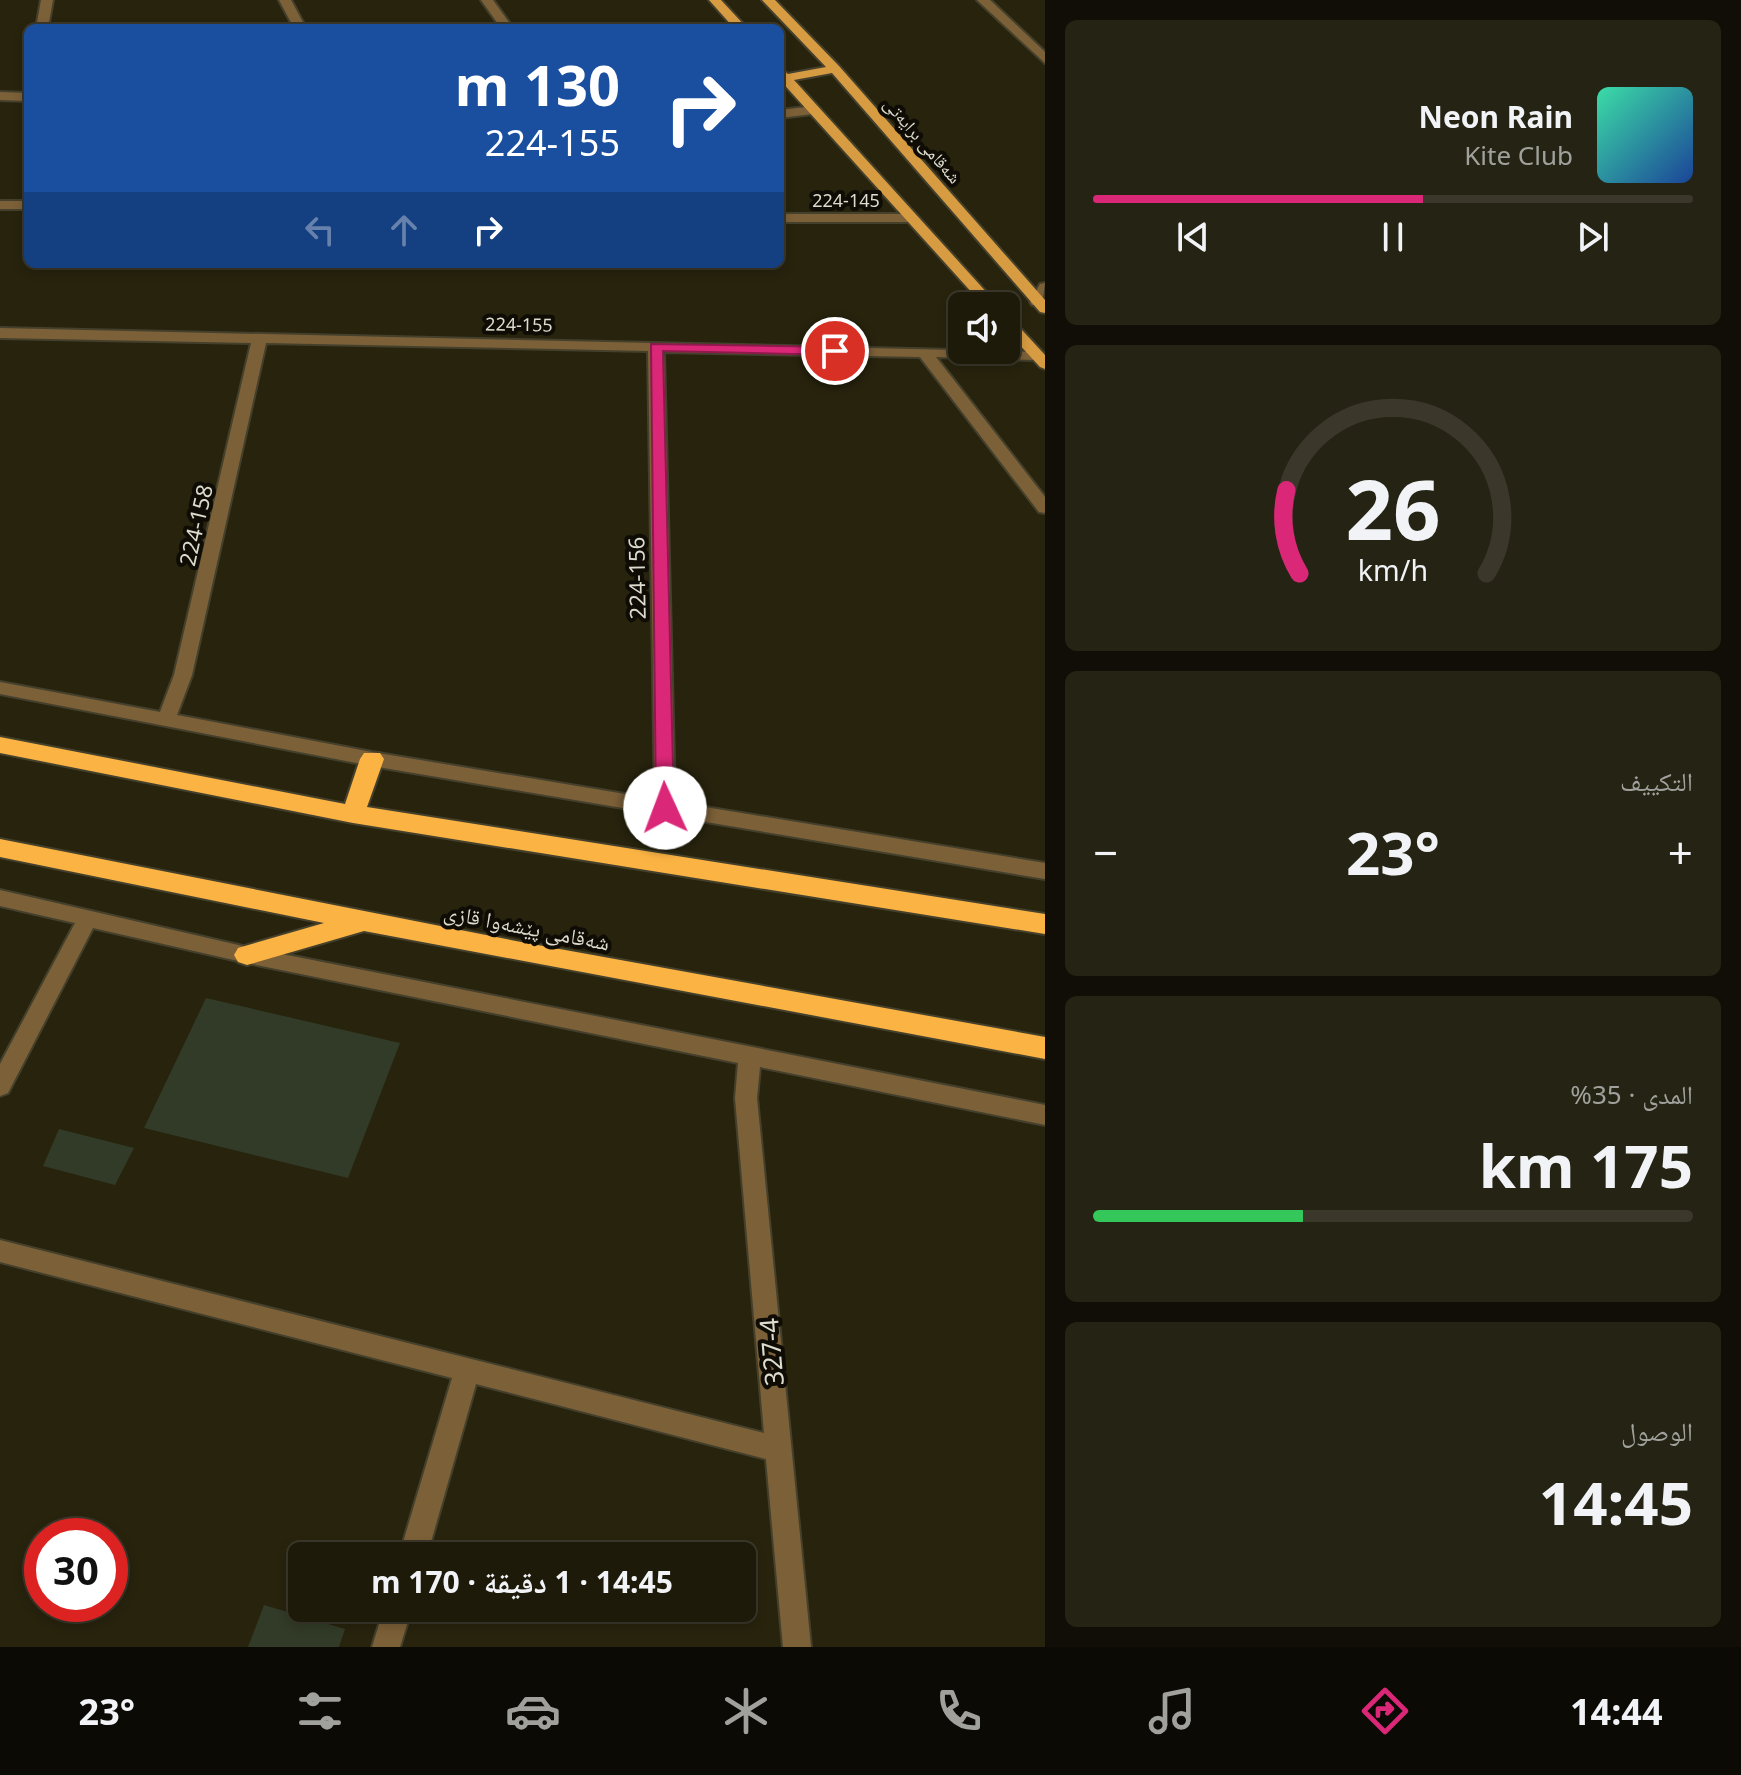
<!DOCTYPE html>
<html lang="ar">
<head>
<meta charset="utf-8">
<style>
  :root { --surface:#1d1a0a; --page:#252313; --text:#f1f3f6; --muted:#a0a19c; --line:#3b382b; --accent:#db2777 }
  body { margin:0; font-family:"Noto Sans","Noto Naskh Arabic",sans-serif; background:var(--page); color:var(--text); direction:rtl; height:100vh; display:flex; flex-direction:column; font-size:30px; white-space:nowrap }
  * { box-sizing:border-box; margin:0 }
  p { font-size:26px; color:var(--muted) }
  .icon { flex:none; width:44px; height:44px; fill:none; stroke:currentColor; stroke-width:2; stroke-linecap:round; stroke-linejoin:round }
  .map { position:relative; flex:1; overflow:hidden; direction:ltr }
  .side { display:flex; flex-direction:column; gap:20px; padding:20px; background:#100e06; width:696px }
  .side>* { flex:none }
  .hud { position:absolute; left:24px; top:24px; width:760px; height:244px; border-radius:12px; box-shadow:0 4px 12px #0003,0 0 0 2px var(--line); direction:rtl; background:#1a4fa0; color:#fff; overflow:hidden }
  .controls { position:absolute; left:948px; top:292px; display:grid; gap:16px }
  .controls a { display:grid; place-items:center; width:72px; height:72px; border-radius:12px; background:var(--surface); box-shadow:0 4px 12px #0003,0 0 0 2px var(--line); font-size:40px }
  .speed { position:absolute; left:24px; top:1518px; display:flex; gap:16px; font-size:40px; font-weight:700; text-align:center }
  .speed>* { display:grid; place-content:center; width:104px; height:104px; border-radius:50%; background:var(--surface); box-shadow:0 4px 12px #0003,0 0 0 2px var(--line); line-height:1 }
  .speed .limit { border:12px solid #d22; background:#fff; color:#111 }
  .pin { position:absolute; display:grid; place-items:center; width:68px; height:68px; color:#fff; margin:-34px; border:4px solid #fff; border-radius:50%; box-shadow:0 2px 8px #0007 }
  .me { position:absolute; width:88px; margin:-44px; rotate:358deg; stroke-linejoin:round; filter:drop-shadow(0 0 6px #0008) }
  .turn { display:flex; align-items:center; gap:28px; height:168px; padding:0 32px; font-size:36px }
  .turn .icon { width:104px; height:104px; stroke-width:2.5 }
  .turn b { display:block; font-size:56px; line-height:68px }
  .lanes { display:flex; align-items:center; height:76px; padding:0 32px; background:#0003; justify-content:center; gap:40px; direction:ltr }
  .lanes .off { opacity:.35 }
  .big { font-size:60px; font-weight:700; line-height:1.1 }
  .side .card { flex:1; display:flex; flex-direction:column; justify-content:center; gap:12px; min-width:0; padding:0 28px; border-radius:12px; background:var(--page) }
  .side .dial { align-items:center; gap:0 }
  .dial svg { height:208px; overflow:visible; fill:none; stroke:var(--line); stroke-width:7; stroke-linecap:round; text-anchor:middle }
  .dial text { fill:var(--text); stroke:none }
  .song { display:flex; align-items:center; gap:24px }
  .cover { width:96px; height:96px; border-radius:12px; background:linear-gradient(135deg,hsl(160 70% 55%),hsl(220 70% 35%)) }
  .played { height:8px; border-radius:4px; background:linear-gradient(90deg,var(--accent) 55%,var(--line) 55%) }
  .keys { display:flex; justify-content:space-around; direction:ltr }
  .heat { display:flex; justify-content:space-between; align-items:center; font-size:44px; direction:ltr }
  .charge { height:12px; border-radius:6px; background:linear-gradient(90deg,#34c759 35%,var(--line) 0) }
  .trip { position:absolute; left:288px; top:1542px; width:468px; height:80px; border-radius:12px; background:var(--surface); box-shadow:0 4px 12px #0003,0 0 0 2px var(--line); font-weight:700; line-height:80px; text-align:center; direction:rtl }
  .menu { display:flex; height:128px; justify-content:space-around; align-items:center; background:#0c0a04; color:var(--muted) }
  .menu .icon { width:56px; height:56px }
  .menu .active { color:var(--accent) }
  .menu b { font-size:36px; color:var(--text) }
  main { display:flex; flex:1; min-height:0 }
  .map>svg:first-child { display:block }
</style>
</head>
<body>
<main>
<section class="side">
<div class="card">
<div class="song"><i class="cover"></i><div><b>Neon Rain</b><p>Kite Club</p></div></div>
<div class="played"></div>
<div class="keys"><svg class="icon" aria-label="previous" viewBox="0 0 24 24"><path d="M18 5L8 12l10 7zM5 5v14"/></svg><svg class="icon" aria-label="pause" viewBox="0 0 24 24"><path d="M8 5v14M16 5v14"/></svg><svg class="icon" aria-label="next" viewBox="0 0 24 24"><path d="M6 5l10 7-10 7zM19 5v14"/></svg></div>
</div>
<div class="card dial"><svg viewBox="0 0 100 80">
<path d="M14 69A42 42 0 1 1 86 69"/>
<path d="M14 69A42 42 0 0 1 9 37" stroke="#db2777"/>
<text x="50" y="56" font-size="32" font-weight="700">26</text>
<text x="50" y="72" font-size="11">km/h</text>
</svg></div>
<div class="card"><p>التكييف</p>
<div class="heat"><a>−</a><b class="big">23°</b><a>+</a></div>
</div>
<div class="card"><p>المدى · 35%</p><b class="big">175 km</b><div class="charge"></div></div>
<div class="card"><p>الوصول</p><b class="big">14:45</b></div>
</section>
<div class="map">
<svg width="1045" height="1647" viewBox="0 0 1045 1647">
  <rect width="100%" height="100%" fill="#27230d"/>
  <!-- building -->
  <g fill="#323b27">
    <path d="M206 998 400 1043 348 1178 144 1128Z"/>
    <path d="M59 1129 134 1148 115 1185 43 1166Z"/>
    <path d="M264 1605 345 1629 339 1647H248Z"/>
  </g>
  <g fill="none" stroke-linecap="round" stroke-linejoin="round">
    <!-- minor casing -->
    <g stroke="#44402c" stroke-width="4">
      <g id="minor">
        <path d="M41 0H53L48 28H36Z"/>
        <path d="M279 0H291L306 28H294Z"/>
        <path d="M481 0H493L513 28H501Z"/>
        <path d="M977 0H990L1045 52V63Z"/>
        <path d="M0 92 28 93V101L0 100Z"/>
        <path d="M815 106 821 110 820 113 780 118V110Z"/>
        <rect x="0" y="201" width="28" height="8"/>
        <path d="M780 214H912L919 218 912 222H780Z"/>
        <path d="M1045 283 1042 305H1032L1030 302 1040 284Z"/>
        <path d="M0 328 1042 352V358L1037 360 936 357 1045 497V513L1039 512 920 357 664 352 675 802 1045 863V879L372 766 0 694V682L160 712 174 675 251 343 0 338ZM266 343 648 351 655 799 372 752 177 715 192 675Z"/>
        <path d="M0 890 247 947 1045 1105V1125L760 1067 757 1098 811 1647H783L766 1459 476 1384 427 1556H399L452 1378 0 1262V1240L764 1433 735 1098 738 1063 247 963 93 928 8 1093 0 1096V1064L75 923 0 906Z"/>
        <path d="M384 1608H412L400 1647H372Z"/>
      </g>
    </g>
    <!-- major casing -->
    <g stroke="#44402c" stroke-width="4">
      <g id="major">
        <path d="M709 0H721L747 28H734Z"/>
        <path d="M762 0H775L839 66 1045 300V313L1040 312 832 73 794 80 999 306H984L780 80V68L788 74 826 67Z"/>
        <path d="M1006 317 1011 318 1045 355V369L1040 367 1006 330Z"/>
      </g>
    </g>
    <!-- highway casing -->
    <g stroke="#44402c" stroke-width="4">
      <g id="highway">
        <path d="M0 737 345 804 360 759 364 753H380L384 759 367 807 1045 914V934L353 823 0 753Z"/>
        <path d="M0 839 521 942 1045 1037V1059L364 931 247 965 238 962 234 955 238 948 324 923 0 857Z"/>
      </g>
    </g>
    <!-- minor -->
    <use href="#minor" fill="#7c6038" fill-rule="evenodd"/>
    <!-- major -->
    <use href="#major" fill="#d79b42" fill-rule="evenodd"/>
    <!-- highway -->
    <use href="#highway" fill="#fbb343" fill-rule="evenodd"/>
  </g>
  <!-- route -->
  <path fill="#db2777" stroke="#8e194d" stroke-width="2" d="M651 344 835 347 842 351 835 355 663 351 674 808 665 815 656 808Z"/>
  <g text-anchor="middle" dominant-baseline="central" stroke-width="8" stroke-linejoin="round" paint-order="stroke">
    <!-- far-street labels -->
    <g font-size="18" fill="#dcdbcd" stroke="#0e0c04">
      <text transform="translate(923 140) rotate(49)">شەقامی برایەتی</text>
      <text x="846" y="200">224-145</text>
      <text transform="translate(519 324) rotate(1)">224-155</text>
    </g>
    <!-- street labels -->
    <g font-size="22" fill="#dcdbcd" stroke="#0e0c04">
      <text transform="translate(195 525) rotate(-77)">224-158</text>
      <text transform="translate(636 578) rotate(-91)">224-156</text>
      <text transform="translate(527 926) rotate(11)">شەقامی پێشەوا قازی</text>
    </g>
    <!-- near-street labels -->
    <g font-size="26" fill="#dcdbcd" stroke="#0e0c04">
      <text transform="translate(771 1352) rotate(-95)">327-4</text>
    </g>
  </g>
</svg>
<div class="controls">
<a><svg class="icon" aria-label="sound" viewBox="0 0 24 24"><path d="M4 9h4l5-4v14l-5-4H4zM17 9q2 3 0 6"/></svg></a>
</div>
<div class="speed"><div class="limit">30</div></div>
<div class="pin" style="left:835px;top:351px;background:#d93025"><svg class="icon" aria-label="arrive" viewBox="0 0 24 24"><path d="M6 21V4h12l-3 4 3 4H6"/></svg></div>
<svg class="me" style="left:665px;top:808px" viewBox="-20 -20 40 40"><circle r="19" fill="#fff"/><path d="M0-13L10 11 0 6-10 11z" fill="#db2777"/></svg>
<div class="trip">14:45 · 1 دقيقة · 170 m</div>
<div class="hud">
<div class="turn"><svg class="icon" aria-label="right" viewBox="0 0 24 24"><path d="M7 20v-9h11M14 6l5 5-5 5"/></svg><div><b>130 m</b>224-155</div></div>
<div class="lanes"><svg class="icon off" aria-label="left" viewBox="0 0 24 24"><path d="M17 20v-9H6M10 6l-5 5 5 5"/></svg><svg class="icon off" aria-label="ahead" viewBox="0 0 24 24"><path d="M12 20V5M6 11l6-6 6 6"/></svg><svg class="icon" aria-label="right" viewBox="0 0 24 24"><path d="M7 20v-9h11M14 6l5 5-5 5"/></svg></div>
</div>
</div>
</main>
<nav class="menu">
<b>14:44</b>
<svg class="icon active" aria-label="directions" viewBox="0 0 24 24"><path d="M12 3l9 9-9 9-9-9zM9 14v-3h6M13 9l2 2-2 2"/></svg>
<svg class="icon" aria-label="music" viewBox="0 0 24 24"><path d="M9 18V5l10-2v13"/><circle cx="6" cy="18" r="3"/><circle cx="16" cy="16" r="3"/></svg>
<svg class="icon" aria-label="phone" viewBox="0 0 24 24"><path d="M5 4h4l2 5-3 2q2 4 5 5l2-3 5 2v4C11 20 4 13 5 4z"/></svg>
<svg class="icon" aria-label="climate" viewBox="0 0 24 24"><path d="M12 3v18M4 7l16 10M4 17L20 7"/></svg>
<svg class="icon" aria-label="car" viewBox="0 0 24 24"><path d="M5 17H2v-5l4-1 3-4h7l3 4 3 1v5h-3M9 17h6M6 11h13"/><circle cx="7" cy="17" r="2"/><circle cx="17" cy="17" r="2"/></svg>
<svg class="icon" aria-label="filters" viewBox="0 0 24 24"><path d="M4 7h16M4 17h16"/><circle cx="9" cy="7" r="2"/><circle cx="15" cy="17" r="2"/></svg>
<b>23°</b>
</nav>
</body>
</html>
